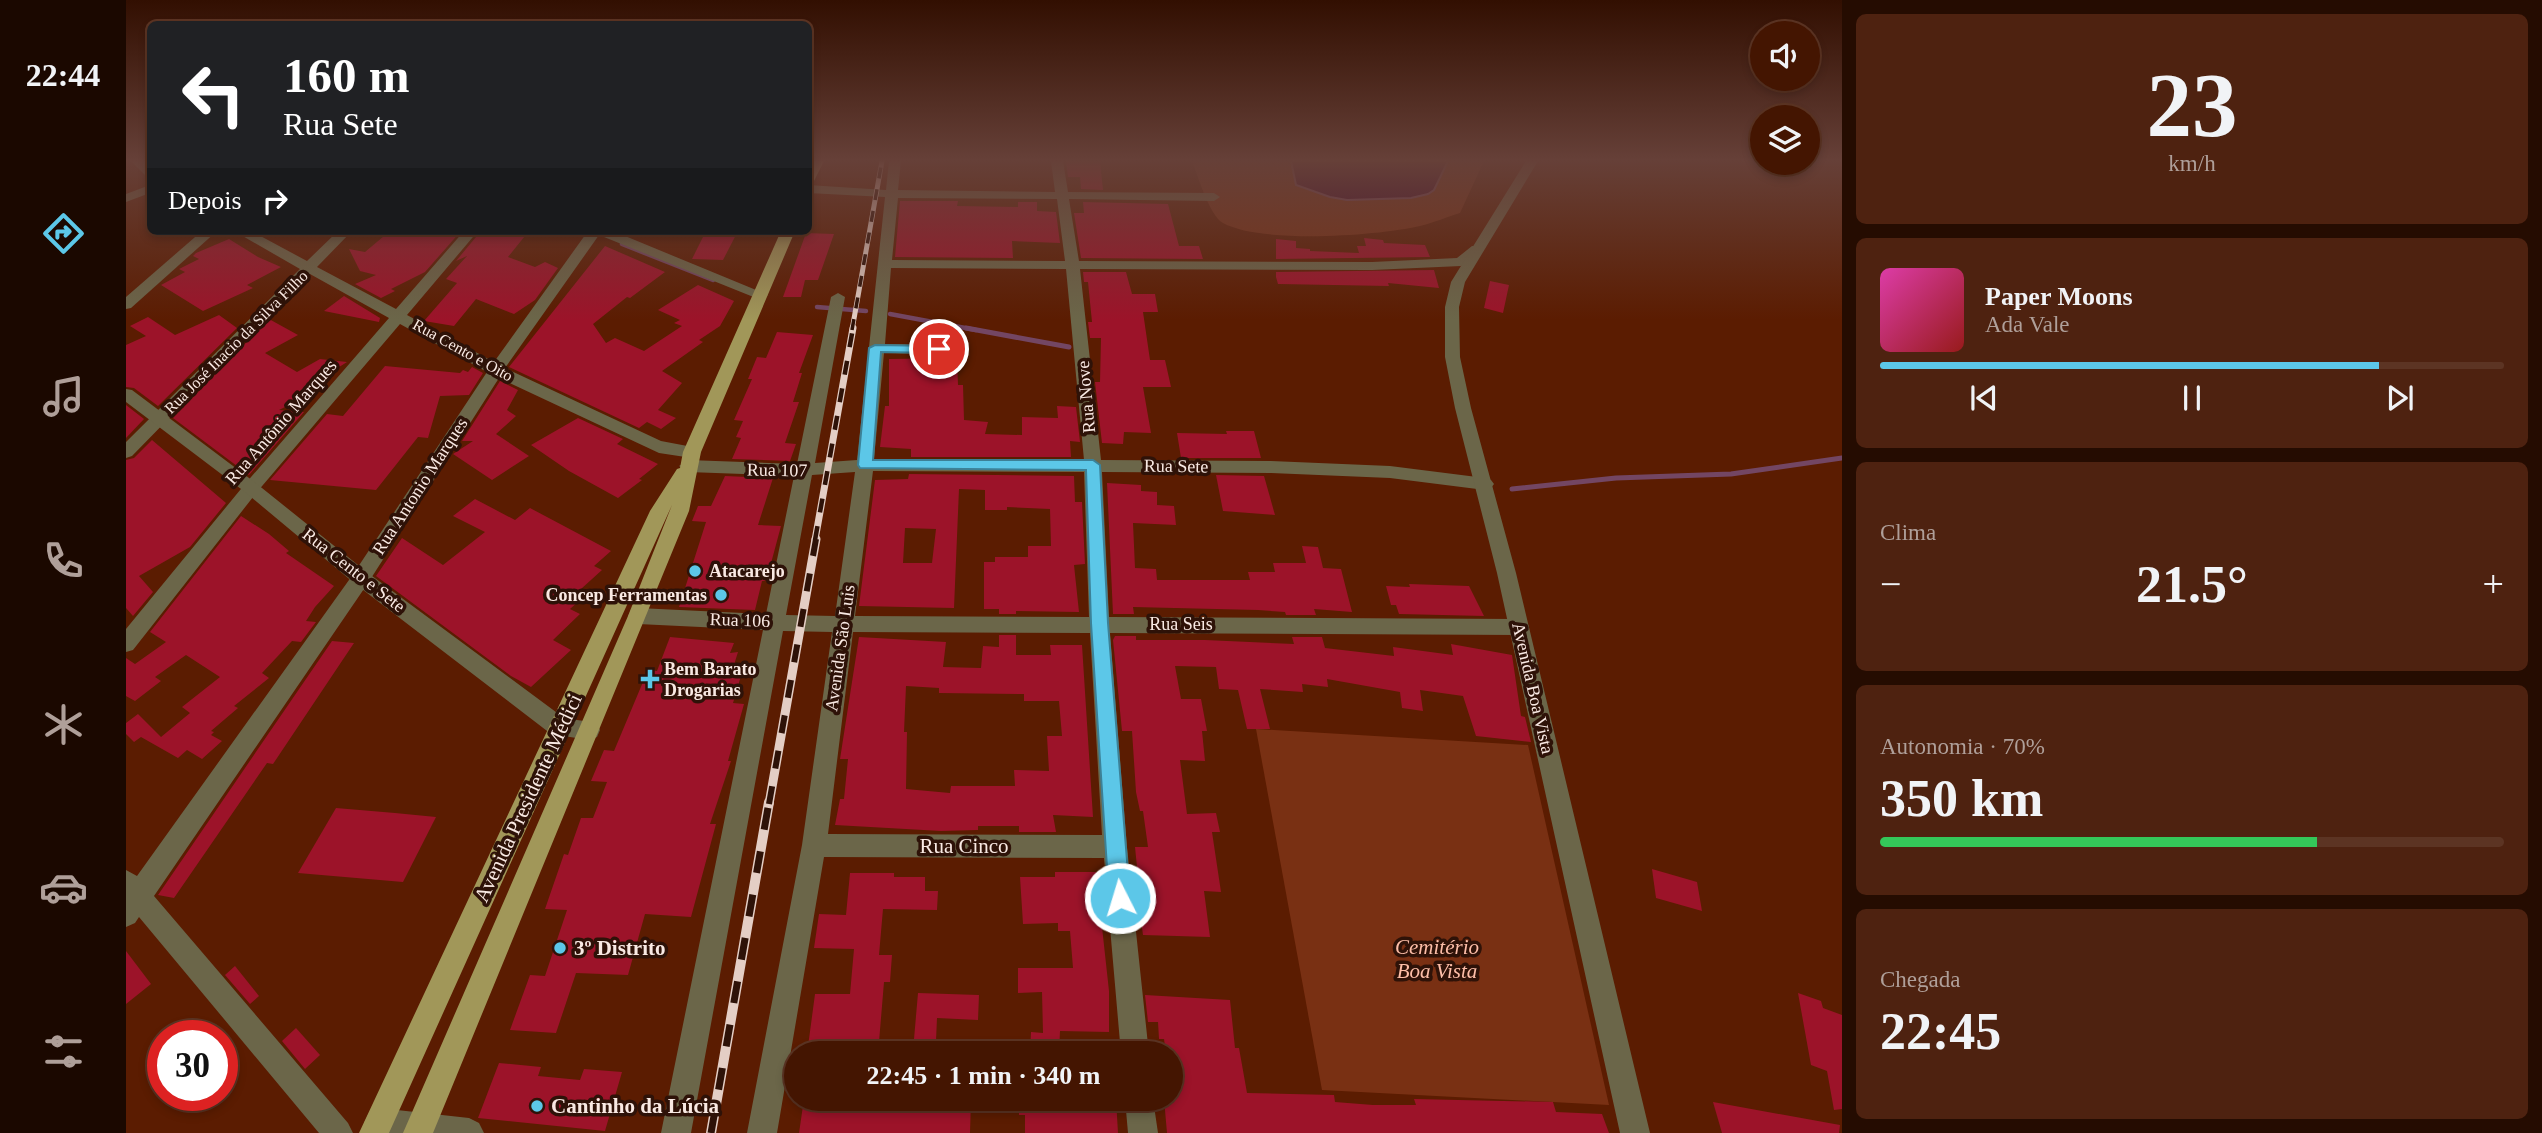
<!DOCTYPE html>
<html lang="pt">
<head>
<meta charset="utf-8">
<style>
  :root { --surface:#441501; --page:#4e2210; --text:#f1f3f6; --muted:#af9f99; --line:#5c3423; --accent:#5cc7e8 }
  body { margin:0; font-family:"Times New Roman",serif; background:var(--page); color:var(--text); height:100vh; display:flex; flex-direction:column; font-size:26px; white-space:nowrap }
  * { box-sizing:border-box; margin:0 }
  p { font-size:23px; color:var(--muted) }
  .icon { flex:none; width:38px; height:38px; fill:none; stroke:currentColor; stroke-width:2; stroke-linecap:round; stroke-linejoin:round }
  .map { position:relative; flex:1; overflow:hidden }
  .sheet { display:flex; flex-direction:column; gap:14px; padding:14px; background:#250c01; width:700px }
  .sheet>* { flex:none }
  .guide { position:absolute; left:21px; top:21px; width:665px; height:214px; border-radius:10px; box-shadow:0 4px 10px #0003,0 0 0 2px var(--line); background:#202124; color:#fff; overflow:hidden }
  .tools { position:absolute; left:1624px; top:21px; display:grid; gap:14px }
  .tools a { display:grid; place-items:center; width:70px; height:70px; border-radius:50%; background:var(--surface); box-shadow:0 4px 10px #0003,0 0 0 2px var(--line); font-size:35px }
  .speed { position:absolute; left:21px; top:1020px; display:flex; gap:14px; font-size:35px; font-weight:700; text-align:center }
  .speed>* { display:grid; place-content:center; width:91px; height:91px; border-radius:50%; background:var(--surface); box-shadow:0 4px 10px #0003,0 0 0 2px var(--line); line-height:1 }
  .speed .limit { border:10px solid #d22; background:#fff; color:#111 }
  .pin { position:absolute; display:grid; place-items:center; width:60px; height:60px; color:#fff; margin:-30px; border:4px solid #fff; border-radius:50%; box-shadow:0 2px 7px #0007 }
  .me { position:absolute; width:77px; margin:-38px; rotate:355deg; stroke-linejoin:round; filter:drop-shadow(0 0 5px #0008) }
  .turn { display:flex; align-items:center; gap:24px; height:147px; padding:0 21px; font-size:32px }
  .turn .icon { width:91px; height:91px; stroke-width:2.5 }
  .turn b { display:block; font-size:49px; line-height:60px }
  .then { display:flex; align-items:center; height:66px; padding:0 21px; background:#0003; gap:14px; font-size:26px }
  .big { font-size:52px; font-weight:700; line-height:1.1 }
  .sheet .card { flex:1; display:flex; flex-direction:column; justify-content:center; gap:10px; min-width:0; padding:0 24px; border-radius:10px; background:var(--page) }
  .sheet .dial { align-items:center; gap:0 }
  .dial b { font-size:91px; line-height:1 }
  .song { display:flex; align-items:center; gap:21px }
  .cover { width:84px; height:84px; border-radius:10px; background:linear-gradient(135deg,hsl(320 70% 55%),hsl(0 70% 35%)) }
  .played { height:7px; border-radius:4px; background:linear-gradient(90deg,var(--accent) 80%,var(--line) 80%) }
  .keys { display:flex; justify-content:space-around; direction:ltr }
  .heat { display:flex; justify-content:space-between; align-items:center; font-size:38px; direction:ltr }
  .charge { height:10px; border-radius:5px; background:linear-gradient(90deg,#34c759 70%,var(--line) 0) }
  .trip { position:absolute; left:658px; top:1041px; width:399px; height:70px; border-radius:35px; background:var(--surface); box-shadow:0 4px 10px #0003,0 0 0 2px var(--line); font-weight:700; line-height:70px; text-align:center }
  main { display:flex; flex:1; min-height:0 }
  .tabs { display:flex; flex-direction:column; width:126px; justify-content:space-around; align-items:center; background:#1b0800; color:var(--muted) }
  .tabs .icon { width:49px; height:49px }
  .tabs .current { color:var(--accent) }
  .tabs b { font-size:32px; color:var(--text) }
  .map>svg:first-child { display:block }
</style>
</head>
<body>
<main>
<nav class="tabs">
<b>22:44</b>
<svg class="icon current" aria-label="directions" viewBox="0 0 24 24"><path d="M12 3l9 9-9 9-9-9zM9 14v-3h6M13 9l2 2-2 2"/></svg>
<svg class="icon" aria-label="music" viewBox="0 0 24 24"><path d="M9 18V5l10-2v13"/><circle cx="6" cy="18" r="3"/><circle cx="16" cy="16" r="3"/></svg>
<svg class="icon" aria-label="phone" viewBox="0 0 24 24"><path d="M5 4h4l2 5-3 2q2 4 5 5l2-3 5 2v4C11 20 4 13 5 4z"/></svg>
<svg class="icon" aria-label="climate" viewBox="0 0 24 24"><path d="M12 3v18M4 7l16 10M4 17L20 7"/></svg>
<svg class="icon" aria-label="car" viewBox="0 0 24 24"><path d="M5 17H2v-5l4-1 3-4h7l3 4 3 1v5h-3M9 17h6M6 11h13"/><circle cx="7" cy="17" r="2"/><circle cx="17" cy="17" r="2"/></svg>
<svg class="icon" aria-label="filters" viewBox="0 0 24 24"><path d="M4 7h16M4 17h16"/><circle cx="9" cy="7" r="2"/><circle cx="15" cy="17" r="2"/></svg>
</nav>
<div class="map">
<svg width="1716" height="1133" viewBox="0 0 1716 1133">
  <rect width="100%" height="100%" fill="#5b1c01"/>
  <!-- green -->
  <g fill="#793013">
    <path d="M1066 161H1358L1334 213C1321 217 1307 223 1294 226 1251 236 1135 244 1097 223 1083 215 1072 176 1066 161Z"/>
    <path d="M1130 729 1402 745 1483 1105 1196 1090Z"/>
  </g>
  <!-- water -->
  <path fill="#39002c" stroke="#734663" stroke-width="2" d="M1165 161H1322L1308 190 1302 194 1285 198 1221 200 1204 197 1170 185Z"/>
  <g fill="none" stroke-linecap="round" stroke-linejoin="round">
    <!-- stream-far1 -->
    <g stroke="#734663" stroke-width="4.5">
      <path d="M496 244 587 280"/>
      <path d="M691 307 740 311"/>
      <path d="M764 314 850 330"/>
    </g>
    <!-- stream -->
    <g stroke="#734663" stroke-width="5">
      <path d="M840 328 943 347"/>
      <path d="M1386 489 1490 478 1605 474 1716 458"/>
    </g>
  </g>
  <!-- building -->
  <g fill="#9c1329" fill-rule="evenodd">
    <path d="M940 161H974L977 190 955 189 954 177H942Z"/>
    <path d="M774 201H832L831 206 892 207V202H911V211L930 212 934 243 886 241 887 258 769 257Z"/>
    <path d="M957 202 1042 204 1053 246H1073L1077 259 955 258 948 213H958Z"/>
    <path d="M264 231H335L299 272 265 289 269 291 255 298 229 284 250 275 234 271 223 249 239 252Z"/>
    <path d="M355 231H403L382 257 409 267 419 262 432 268 409 300 388 314 350 299 328 326 298 321 331 283 320 279 341 256 330 261Z"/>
    <path d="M580 231H612L597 260 566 259Z"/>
    <path d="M680 233 708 234 692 280H679L675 297H657Z"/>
    <path d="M1238 238 1257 240 1258 243 1299 245 1304 257 1150 259V239L1170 241V248L1184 249V251L1233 253 1231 246H1240Z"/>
    <path d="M103 239 132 257 155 267 121 285 127 288 77 311 35 285 59 272 53 269 73 259 67 256 70 253Z"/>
    <path d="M479 246 539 272 504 298 501 297 467 324 480 343 489 338 518 351 556 326 548 323 554 320 532 310 572 285 608 301 594 326 573 340 577 342 536 371 556 383 532 410 550 418 535 429 521 422 513 428 383 367Z"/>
    <path d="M1308 270 1313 288 1262 283 1263 286 1152 284 1150 277V272Z"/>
    <path d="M957 272H1000L1006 294H1029L1032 312H1017L1024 360H1039L1045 387H1017L1025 433 998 432 997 444 976 443 969 382H974L975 338H964L962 322H966L962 282H958Z"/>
    <path d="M1364 281 1383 285 1377 313 1358 308Z"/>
    <path d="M218 296 254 318 253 322 198 311Z"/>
    <path d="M93 315 111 328 32 406 8 388 0 387V345L20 336 4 326 22 317 49 335Z"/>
    <path d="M143 319 172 335 139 353 171 372 194 359 221 362 177 390 183 395 153 410 178 412 123 475 47 418Z"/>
    <path d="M651 332 687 335 673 373H676L667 402H673L659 443 670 444 664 461 606 459 615 438 610 437 617 421 608 420 626 379H622L631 357 640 358Z"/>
    <path d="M831 358 832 385H837L838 420 862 422 859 434 896 435V417L932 418 931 406 950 407 954 442 944 441 945 457H785V449L754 447 759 406H763V359Z"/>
    <path d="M259 366 334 373 337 370 342 372 346 367 357 373 343 395 314 396 302 438 292 437 250 490 144 480 201 414 217 416Z"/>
    <path d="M374 381 392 390 381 410 390 416 370 434 403 456 366 480 327 454 347 441H336Z"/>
    <path d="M0 405 18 419 0 438Z"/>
    <path d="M452 418 497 439 491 444 532 464 513 479 516 480 492 498 443 471 405 445Z"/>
    <path d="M1100 431H1128L1135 458H1055L1051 433 1101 434Z"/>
    <path d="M26 440 100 503 64 547 13 576 27 592 7 616 0 608V460L8 458Z"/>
    <path d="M783 474 948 476 949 502H956L959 564 948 565 953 612 890 611V614H873V609H858V562H869V557H902V546H925L924 509 881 507V510H859V490L833 489 828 608 733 606 749 480 782 479ZM779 528 810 529 806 563H777Z"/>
    <path d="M1090 475 1138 476 1149 515 1097 511Z"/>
    <path d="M599 476 647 478 632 525 655 526 644 567 639 581H636L629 610 553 607 580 522 566 521 572 506H585Z"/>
    <path d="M981 483 1015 485V491L1031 492V505L1048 506 1050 525 1007 523 1009 568 1030 569 1031 580H1124L1122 572H1149L1147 563H1180L1176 546 1192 547 1197 568 1215 569 1226 612 1188 609 1190 615H1160L1159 612 1132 610 1007 607 1008 614H987Z"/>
    <path d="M349 499 389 520 404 508 485 551 468 566 476 570 455 589 462 593 444 609 454 614 427 640 445 650 405 687 385 676 250 576 276 538 317 565 359 532 327 516Z"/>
    <path d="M115 516 143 534 163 551 160 553 208 586 189 607 180 621 190 622 175 642 166 641 136 673 143 678 108 706 112 708 85 731 88 732 85 735 96 741 76 759 61 750 52 758 15 737 8 742 0 734V723L12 714 35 737 64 713 56 707 94 677 60 655 29 677 35 681 9 701 0 696V658L9 664 40 642 24 632Z"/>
    <path d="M1283 584 1343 586 1358 616 1273 614 1270 605H1265L1260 586 1284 587Z"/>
    <path d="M873 635H890V655H925L924 645H956L967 817 927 815 930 832H893V826H852V830L815 831 709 825 714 799H718L722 759H714L733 637 820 642 817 667 855 668 857 646 873 647ZM780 686 813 688V693L898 694V701H933L936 736H921L923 771 888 770 889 786H825L824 793 780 789 781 732H778Z"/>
    <path d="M989 636H1010V640H1079L1168 644 1166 637H1196L1199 648 1268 656 1267 647 1327 655 1325 644 1386 655 1395 716 1399 717 1405 742 1350 736 1337 696 1294 690 1297 711 1276 708 1274 692 1201 679 1202 687 1176 684 1177 692 1134 689 1144 729H1121L1112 690 1093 689 1090 667 1049 666 1055 699H1075L1081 731H1076L1079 761 1054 760 1061 814 1090 813 1094 832H1086L1095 892 1078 891 1084 937 1017 935 1009 877H1012L1009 847H1022L1017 811H1014L1010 792 1006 731H996L987 640Z"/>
    <path d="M544 637 608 643 604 653 612 652 607 668 617 669 607 703 618 704 602 761H605L584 824H590L565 917 519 914 502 975 450 973 430 1033 384 1030 404 975 419 976 441 910 419 909 438 854 442 855 455 818H467L481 782 465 781 478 750 488 751 522 670 531 671Z"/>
    <path d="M206 641 228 643 147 764 141 763 48 898 32 895Z"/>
    <path d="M210 808 269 813 310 817 277 882 172 873Z"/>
    <path d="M1526 869 1571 882 1576 911 1530 898Z"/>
    <path d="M929 872H970L983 991V1032L934 1031 933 1054H922L904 1052 905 1032 917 1033 916 992 892 993V968H947L944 931H932V923L897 924 894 877H929Z"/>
    <path d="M724 873H768V877H799V891H812L811 910 757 909 753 955H766L764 982H758L752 1054H681L689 994H724L728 949 688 948 693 914 720 915Z"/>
    <path d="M0 951 25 984 0 1004Z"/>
    <path d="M109 966 133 996 124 1004 99 975Z"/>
    <path d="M792 993 853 995 852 1020 811 1018 810 1041 788 1039Z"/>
    <path d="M1672 993 1695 1001 1697 1008 1716 1015V1109L1708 1110 1701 1071 1685 1065Z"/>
    <path d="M1019 995 1104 1000 1109 1048H1113L1121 1093 1208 1095 1209 1102 1247 1105H1290L1288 1099 1427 1102 1430 1112 1476 1114 1483 1133H1041L1038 1099H1045V1054H1040L1038 1039H1033L1032 1022H1022Z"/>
    <path d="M170 1028 194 1055 179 1069 156 1041Z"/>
    <path d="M373 1063 415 1067 412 1076 454 1080 458 1069 496 1072 479 1131 352 1118Z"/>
    <path d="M678 1099H845L844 1133H673Z"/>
    <path d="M893 1099H990L992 1133H899V1115H893Z"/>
    <path d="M1587 1102 1714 1125 1713 1133H1596Z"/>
  </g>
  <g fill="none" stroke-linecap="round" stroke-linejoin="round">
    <!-- minor -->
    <g fill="#6b6649" fill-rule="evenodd">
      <path d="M5 161H18L24 167V177L20 176Z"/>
      <path d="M763 161H775L772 190 929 192 925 161H937L942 192 1088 193 1094 197 1088 201 943 199 953 261 1246 262 1331 258 1346 246H1356V252L1335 266 1246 270 954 269 975 460 1145 461 1264 466 1359 478 1365 480 1368 484 1365 488 1359 490 1264 478 1145 473 976 472 983 617 1393 619 1400 621 1403 627 1400 633 1393 635 984 633 1001 847 1023 1054H995L978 858 698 857 651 1133H621L676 845 706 632 657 631 565 1133H535L637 630 512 624 505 622 502 616 505 610 512 608 640 614 668 476 562 472 553 466 562 460 671 464 705 297 712 293 719 297 689 463 731 460 759 197 682 193V185L760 190ZM772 198 931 199 939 261 766 260ZM765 268 940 269 958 460 748 459 758 353 835 355 843 350 835 345 759 344ZM747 471 958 472 963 617 729 616ZM729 472 709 616 660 615 686 475ZM727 632 964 633 976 835 702 834Z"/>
      <path d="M24 185V193L0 202V194Z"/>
      <path d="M76 231H91L5 308 0 309V297Z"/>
      <path d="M108 231H125L181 261 212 231H226L191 267 270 309 338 231H352L281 315 368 362 462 231H487L642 295 635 299 630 298 473 235 379 368 535 441 572 448 575 452 572 456 566 458 533 453 373 378 242 583 28 896 222 1123 227 1133H193L13 917 9 923 0 927V870L11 876 228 573 361 372 274 324 131 492 7 650 0 652V629L119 484 263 318 184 274 6 456 0 458V442L174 269Z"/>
      <path d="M999 1099H1027L1032 1133H1002Z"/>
    </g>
    <!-- tertiary -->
    <g fill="#6b6649" fill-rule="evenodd">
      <path d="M1400 161H1412L1339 282 1333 307 1334 357 1345 408 1390 573 1524 1133H1494L1371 573 1329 408 1319 357V307L1325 282Z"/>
      <path d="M0 389 6 390 131 484 242 573 438 718 471 723 474 730 471 737 463 740 425 734 228 583 119 492 0 402Z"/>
      <path d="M253 1108 343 1118 353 1123 358 1133H243L238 1123 243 1113Z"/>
    </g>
    <!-- primary -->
    <g fill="#a19759" fill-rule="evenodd">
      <path d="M686 161H698L688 181 682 185V168Z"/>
      <path d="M655 231H669L575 452 563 511 307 1133H277L502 616 546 505 263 1133H233L524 511 551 469 554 468 557 452Z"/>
    </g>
    <!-- rail-far3 casing -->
    <g stroke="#e4cec5" stroke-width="5">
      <path id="rail-far3" d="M726 330 756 161"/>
    </g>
    <!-- rail-far2 casing -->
    <g stroke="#e4cec5" stroke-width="7">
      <path id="rail-far2" d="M689 540 727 328"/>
    </g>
    <!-- rail-far1 casing -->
    <g stroke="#e4cec5" stroke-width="9">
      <path id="rail-far1" d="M643 804 690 539"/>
    </g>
    <!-- rail casing -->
    <g stroke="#e4cec5" stroke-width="10">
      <path id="rail" d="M585 1133 643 802"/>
    </g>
    <!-- rail-far3 -->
    <use href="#rail-far3" stroke="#2e1208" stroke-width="3.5" stroke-dasharray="11" stroke-linecap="butt"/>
    <!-- rail-far2 -->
    <use href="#rail-far2" stroke="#2e1208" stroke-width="4.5" stroke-dasharray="14" stroke-linecap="butt"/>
    <!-- rail-far1 -->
    <use href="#rail-far1" stroke="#2e1208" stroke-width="6" stroke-dasharray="18" stroke-linecap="butt"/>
    <!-- rail -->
    <use href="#rail" stroke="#2e1208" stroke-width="7" stroke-dasharray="22" stroke-linecap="butt"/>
  </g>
  <!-- sky -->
  <linearGradient id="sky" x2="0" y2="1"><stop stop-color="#320f01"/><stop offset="0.5" stop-color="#664038"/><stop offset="1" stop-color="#664038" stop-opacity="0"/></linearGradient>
  <rect width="1716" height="320" fill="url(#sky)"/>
  <!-- route -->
  <path fill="#5cc7e8" stroke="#3c8197" stroke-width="2" d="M749 345 813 346 820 349 813 353 755 352 747 460H967L974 465 982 623 1004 898 1001 906 994 909 986 906 983 898 965 623 960 470 734 468 732 465 743 348Z"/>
  <!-- markers -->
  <g fill="#5cc7e8" stroke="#2e1208" stroke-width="2.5">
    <circle cx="569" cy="571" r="7"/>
    <circle cx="595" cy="595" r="7"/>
    <path d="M520.5 668.5h7v7h7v7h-7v7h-7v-7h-7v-7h7z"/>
    <circle cx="434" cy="948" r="7"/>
    <circle cx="411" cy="1106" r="7"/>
  </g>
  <g text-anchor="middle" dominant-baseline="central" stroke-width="7" stroke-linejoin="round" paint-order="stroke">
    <!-- far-street labels -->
    <g font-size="16" fill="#f9e9e3" stroke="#2e1208">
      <text transform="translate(110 342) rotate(-45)">Rua José Inacio da Silva Filho</text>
      <text transform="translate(337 350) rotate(29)">Rua Cento e Oito</text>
    </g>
    <!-- street labels -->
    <g font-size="18" fill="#f9e9e3" stroke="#2e1208">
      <text transform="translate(960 397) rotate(-95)">Rua Nove</text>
      <text transform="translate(155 422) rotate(-49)">Rua Antônio Marques</text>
      <text transform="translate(1050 466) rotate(1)">Rua Sete</text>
      <text transform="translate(651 470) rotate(1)">Rua 107</text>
      <text transform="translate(294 486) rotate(-57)">Rua Antonio Marques</text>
      <text transform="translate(228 570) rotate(38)">Rua Cento e Sete</text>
      <text transform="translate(614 620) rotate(2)">Rua 106</text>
      <text x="1055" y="624">Rua Seis</text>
      <text transform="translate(714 648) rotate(-82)">Avenida São Luis</text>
      <text transform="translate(1407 688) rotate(77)">Avenida Boa Vista</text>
    </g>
    <!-- poi labels -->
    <g font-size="18" font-weight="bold" fill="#f9e9e3" stroke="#2e1208" text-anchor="start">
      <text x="583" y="571">Atacarejo</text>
      <text x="581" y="595" text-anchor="end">Concep Ferramentas</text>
      <text x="538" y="669">Bem Barato<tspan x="538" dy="21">Drogarias</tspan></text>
    </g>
    <!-- near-street labels -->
    <g font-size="21" fill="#f9e9e3" stroke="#2e1208">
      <text transform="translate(402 798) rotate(-65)">Avenida Presidente Médici</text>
      <text x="838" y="846">Rua Cinco</text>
    </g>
    <!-- near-park labels -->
    <g font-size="21" font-style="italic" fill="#fdbea8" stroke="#2e1208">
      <text x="1311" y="947">Cemitério<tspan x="1311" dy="24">Boa Vista</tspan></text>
    </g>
    <!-- near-poi labels -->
    <g font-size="21" font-weight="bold" fill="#f9e9e3" stroke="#2e1208" text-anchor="start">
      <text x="448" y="948">3º Distrito</text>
      <text x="425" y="1106">Cantinho da Lúcia</text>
    </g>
  </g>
</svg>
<div class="tools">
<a><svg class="icon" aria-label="sound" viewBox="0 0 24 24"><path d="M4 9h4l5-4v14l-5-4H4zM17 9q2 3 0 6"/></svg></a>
<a><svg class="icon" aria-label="layers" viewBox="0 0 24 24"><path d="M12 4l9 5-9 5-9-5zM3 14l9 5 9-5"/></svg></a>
</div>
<div class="speed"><div class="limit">30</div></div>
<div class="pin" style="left:813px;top:349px;background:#d93025"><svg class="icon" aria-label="arrive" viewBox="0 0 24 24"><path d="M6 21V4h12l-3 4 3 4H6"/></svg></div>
<svg class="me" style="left:994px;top:898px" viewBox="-20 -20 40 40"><circle r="17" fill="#5cc7e8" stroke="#fff" stroke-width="3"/><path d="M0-11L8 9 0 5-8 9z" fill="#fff"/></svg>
<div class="trip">22:45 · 1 min · 340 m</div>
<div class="guide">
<div class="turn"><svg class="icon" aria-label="left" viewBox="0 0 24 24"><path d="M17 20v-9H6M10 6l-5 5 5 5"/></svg><div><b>160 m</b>Rua Sete</div></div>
<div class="then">Depois<svg class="icon" aria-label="right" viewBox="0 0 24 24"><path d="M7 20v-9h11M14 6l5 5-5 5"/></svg></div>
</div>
</div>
<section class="sheet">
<div class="card dial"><b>23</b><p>km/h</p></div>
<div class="card">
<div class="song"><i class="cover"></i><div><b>Paper Moons</b><p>Ada Vale</p></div></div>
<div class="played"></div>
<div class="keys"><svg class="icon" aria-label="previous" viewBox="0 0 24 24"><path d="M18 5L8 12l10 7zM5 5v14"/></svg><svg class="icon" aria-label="pause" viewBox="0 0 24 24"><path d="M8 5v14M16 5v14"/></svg><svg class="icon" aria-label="next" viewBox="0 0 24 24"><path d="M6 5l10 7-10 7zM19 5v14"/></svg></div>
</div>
<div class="card"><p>Clima</p>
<div class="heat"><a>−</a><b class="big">21.5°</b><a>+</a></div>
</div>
<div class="card"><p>Autonomia · 70%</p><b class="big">350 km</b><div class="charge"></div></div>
<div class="card"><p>Chegada</p><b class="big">22:45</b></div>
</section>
</main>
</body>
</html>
